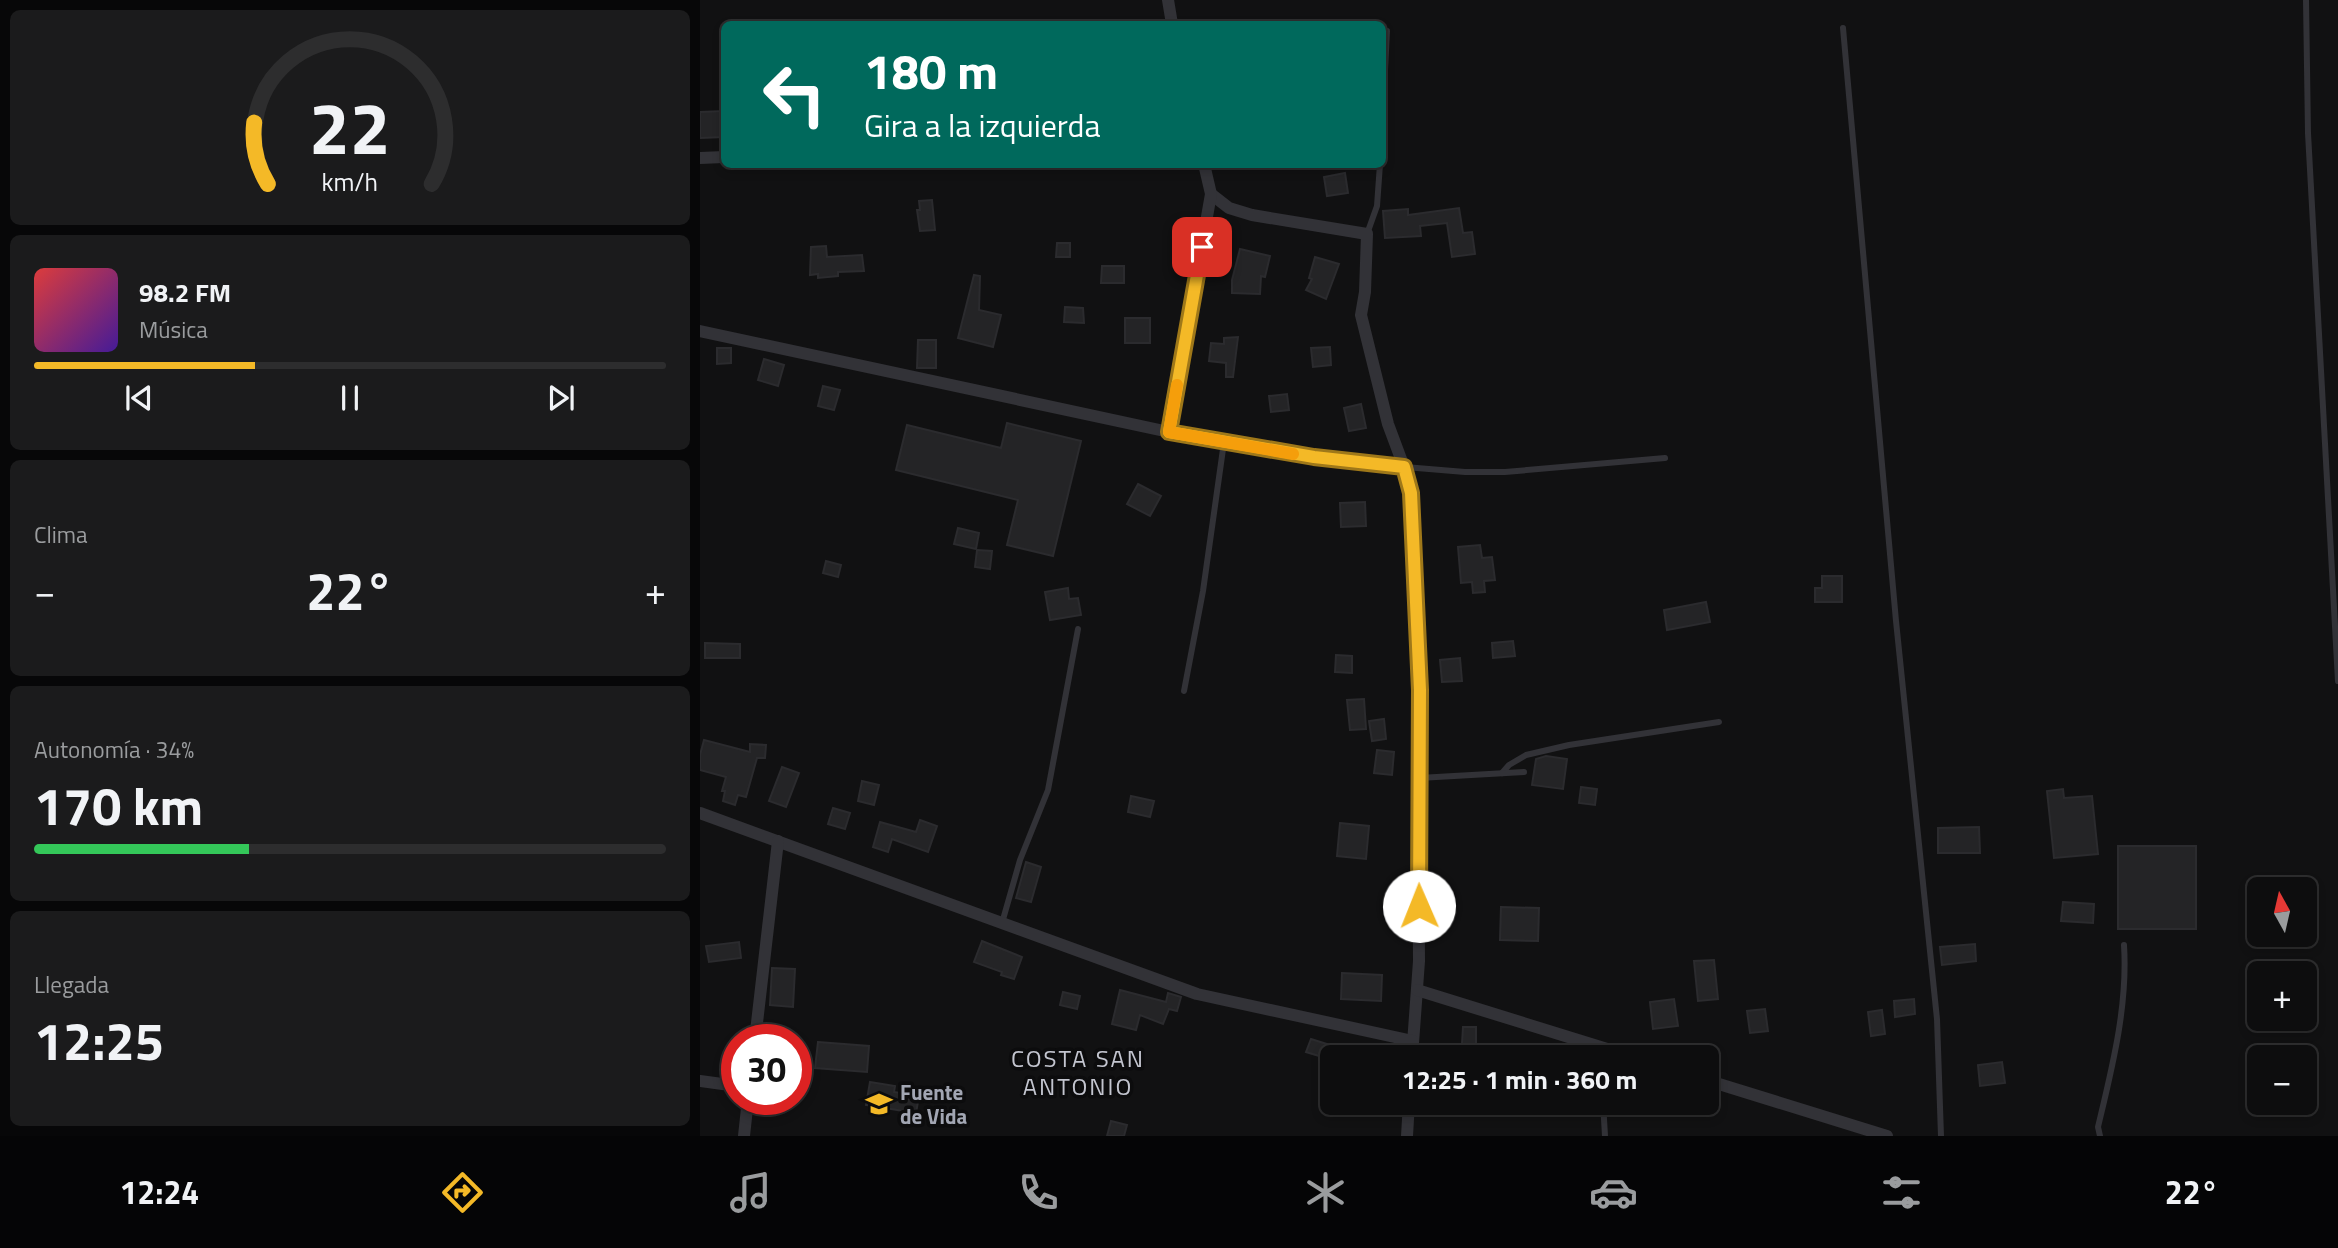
<!DOCTYPE html>
<html lang="es">
<head>
<meta charset="utf-8">
<style>
  :root { --surface:#0d0d0e; --page:#1b1b1c; --text:#f1f3f6; --muted:#9a9c9e; --line:#2d2d2e; --accent:#f4b927 }
  body { margin:0; font-family:"Titillium Web",sans-serif; background:var(--page); color:var(--text); height:100vh; display:flex; flex-direction:column; font-size:26px; white-space:nowrap }
  * { box-sizing:border-box; margin:0 }
  p { font-size:23px; color:var(--muted) }
  .icon { flex:none; width:38px; height:38px; fill:none; stroke:currentColor; stroke-width:2; stroke-linecap:round; stroke-linejoin:round }
  .map { position:relative; flex:1; overflow:hidden }
  .details { display:flex; flex-direction:column; gap:10px; padding:10px; background:#070708; width:700px }
  .details>* { flex:none }
  .top-card { position:absolute; left:21px; top:21px; width:665px; height:147px; border-radius:10px; box-shadow:0 4px 10px #0003,0 0 0 2px var(--line); background:#00695c; color:#fff; overflow:hidden }
  .needle { width:46px; rotate:352deg }
  .buttons { position:absolute; left:1547px; top:877px; display:grid; gap:14px }
  .buttons a { display:grid; place-items:center; width:70px; height:70px; border-radius:10px; background:var(--surface); box-shadow:0 4px 10px #0003,0 0 0 2px var(--line); font-size:35px }
  .speed { position:absolute; left:21px; top:1024px; display:flex; gap:14px; font-size:35px; font-weight:700; text-align:center }
  .speed>* { display:grid; place-content:center; width:91px; height:91px; border-radius:50%; background:var(--surface); box-shadow:0 4px 10px #0003,0 0 0 2px var(--line); line-height:1 }
  .speed .limit { border:10px solid #d22; background:#fff; color:#111 }
  .pin { position:absolute; display:grid; place-items:center; width:60px; height:60px; color:#fff; margin:-30px; border-radius:14px; box-shadow:0 4px 10px #0006 }
  .me { position:absolute; width:77px; margin:-38px; rotate:359deg; stroke-linejoin:round; filter:drop-shadow(0 0 5px #0008) }
  .turn { display:flex; align-items:center; gap:24px; height:147px; padding:0 28px; font-size:32px }
  .turn .icon { width:91px; height:91px; stroke-width:2.5 }
  .turn b { display:block; font-size:49px; line-height:60px }
  .big { font-size:52px; font-weight:700; line-height:1.1 }
  .details .card { flex:1; display:flex; flex-direction:column; justify-content:center; gap:10px; min-width:0; padding:0 24px; border-radius:10px; background:var(--page) }
  .details .dial { align-items:center; gap:0 }
  .dial svg { height:182px; overflow:visible; fill:none; stroke:var(--line); stroke-width:7; stroke-linecap:round; text-anchor:middle }
  .dial text { fill:var(--text); stroke:none }
  .song { display:flex; align-items:center; gap:21px }
  .cover { width:84px; height:84px; border-radius:10px; background:linear-gradient(135deg,hsl(0 70% 55%),hsl(260 70% 35%)) }
  .played { height:7px; border-radius:4px; background:linear-gradient(90deg,var(--accent) 35%,var(--line) 35%) }
  .keys { display:flex; justify-content:space-around; direction:ltr }
  .heat { display:flex; justify-content:space-between; align-items:center; font-size:38px; direction:ltr }
  .charge { height:10px; border-radius:5px; background:linear-gradient(90deg,#34c759 34%,var(--line) 0) }
  .trip { position:absolute; left:620px; top:1045px; width:399px; height:70px; border-radius:10px; background:var(--surface); box-shadow:0 4px 10px #0003,0 0 0 2px var(--line); font-weight:700; line-height:70px; text-align:center }
  .tabs { display:flex; height:112px; justify-content:space-around; align-items:center; background:#050506; color:var(--muted) }
  .tabs .icon { width:49px; height:49px }
  .tabs .current { color:var(--accent) }
  .tabs b { font-size:32px; color:var(--text) }
  main { display:flex; flex:1; min-height:0 }
  .map>svg:first-child { display:block }
</style>
</head>
<body>
<main>
<section class="details">
<div class="card dial"><svg viewBox="0 0 100 80">
<path d="M14 69A42 42 0 1 1 86 69"/>
<path d="M14 69A42 42 0 0 1 8 42" stroke="#f4b927"/>
<text x="50" y="56" font-size="32" font-weight="700">22</text>
<text x="50" y="72" font-size="11">km/h</text>
</svg></div>
<div class="card">
<div class="song"><i class="cover"></i><div><b>98.2 FM</b><p>Música</p></div></div>
<div class="played"></div>
<div class="keys"><svg class="icon" aria-label="previous" viewBox="0 0 24 24"><path d="M18 5L8 12l10 7zM5 5v14"/></svg><svg class="icon" aria-label="pause" viewBox="0 0 24 24"><path d="M8 5v14M16 5v14"/></svg><svg class="icon" aria-label="next" viewBox="0 0 24 24"><path d="M6 5l10 7-10 7zM19 5v14"/></svg></div>
</div>
<div class="card"><p>Clima</p>
<div class="heat"><a>−</a><b class="big">22°</b><a>+</a></div>
</div>
<div class="card"><p>Autonomía · 34%</p><b class="big">170 km</b><div class="charge"></div></div>
<div class="card"><p>Llegada</p><b class="big">12:25</b></div>
</section>
<div class="map">
<svg width="1638" height="1136" viewBox="0 0 1638 1136">
  <rect width="100%" height="100%" fill="#111112"/>
  <!-- building -->
  <g fill="#242426" stroke="#2b2b2e" stroke-width="2">
    <path d="M24 111V137L0 138V112Z"/>
    <path d="M645 173 648 193 627 196 624 177Z"/>
    <path d="M232 200 235 230 220 231 217 210H220L219 201Z"/>
    <path d="M759 208 763 233 772 232 775 254 752 257 747 223 720 226 721 236 685 238 683 211 708 209V215Z"/>
    <path d="M357 243H370V257H356Z"/>
    <path d="M126 246 127 257 162 255 164 271 138 272V276L118 278V274L110 275 111 247Z"/>
    <path d="M540 249 570 256 565 277 561 276 560 294 532 293V280Z"/>
    <path d="M615 257 639 264 626 299 606 290 612 279 609 278Z"/>
    <path d="M402 266H424V283H401Z"/>
    <path d="M274 275 280 276 279 310 301 315 293 347 258 338Z"/>
    <path d="M365 307 383 308 384 323 364 322Z"/>
    <rect x="425" y="318" width="25" height="25"/>
    <path d="M538 337 533 377H526V363L509 361 511 343 524 344V338Z"/>
    <path d="M218 340H236V368H217Z"/>
    <path d="M630 347 631 365 613 367 611 348Z"/>
    <path d="M17 348H31V363L17 364Z"/>
    <path d="M64 359 84 365 78 386 58 380Z"/>
    <path d="M123 386 140 390 134 410 118 406Z"/>
    <path d="M587 394 589 410 571 412 569 396Z"/>
    <path d="M661 404 666 428 649 431 644 408Z"/>
    <path d="M307 423 381 441 353 556 307 545 318 500 196 470 207 425 301 448Z"/>
    <path d="M438 484 461 496 450 516 427 504Z"/>
    <path d="M665 502 666 526 641 527 640 503Z"/>
    <path d="M258 528 279 533 276 549 254 544Z"/>
    <path d="M780 545 782 558 792 557 795 580 784 581 785 592 773 593 772 582 761 583 758 547Z"/>
    <path d="M277 550 292 551 290 569 275 567Z"/>
    <path d="M126 561 141 565 138 577 123 573Z"/>
    <path d="M1122 576H1142V602H1115V588H1122Z"/>
    <path d="M368 588 369 599 378 598 381 615 350 620 345 592Z"/>
    <path d="M1006 602 1010 622 967 630 964 610Z"/>
    <path d="M813 641 815 656 793 658 792 643Z"/>
    <path d="M5 643 40 644V658H5Z"/>
    <path d="M636 655 652 656V673L635 672Z"/>
    <path d="M760 658 762 681 742 682 740 660Z"/>
    <path d="M664 699 666 729 650 730 647 700Z"/>
    <path d="M684 719 686 739 672 741 669 721Z"/>
    <path d="M4 740 50 752V744L66 745 65 758H57L46 797 38 795 35 805 23 801 25 791H22L26 777 0 770V755Z"/>
    <path d="M677 750 694 752 692 775 674 773Z"/>
    <path d="M846 756 867 759 863 789 832 785 836 759Z"/>
    <path d="M82 767 99 773 86 807 69 801Z"/>
    <path d="M162 781 179 785 174 805 158 801Z"/>
    <path d="M881 787 897 789 895 805 879 803Z"/>
    <path d="M1363 789 1364 798 1392 796 1398 854 1354 858 1347 791Z"/>
    <path d="M431 796 454 801 450 817 428 812Z"/>
    <path d="M133 808 150 813 145 829 128 824Z"/>
    <path d="M220 820 237 826 228 852 192 839 188 852 173 847 180 822 216 832Z"/>
    <path d="M640 823 669 826 666 859 637 856Z"/>
    <path d="M1279 827 1280 853H1238V828Z"/>
    <rect x="1418" y="846" width="78" height="83"/>
    <path d="M326 862 341 867 331 902 316 898Z"/>
    <path d="M1363 902 1394 904 1393 923 1361 921Z"/>
    <path d="M801 907 839 908 838 941 800 940Z"/>
    <path d="M282 941 322 957 314 979 301 975 302 972 274 962Z"/>
    <path d="M39 942 41 958 9 962 6 946Z"/>
    <path d="M1275 944 1276 961 1242 965 1240 947Z"/>
    <path d="M1014 960 1018 999 998 1001 994 961Z"/>
    <path d="M72 968 95 969 93 1007 70 1005Z"/>
    <path d="M642 973 682 975 681 1001 641 999Z"/>
    <path d="M420 990 466 1002 468 993 481 997 477 1011 469 1009 463 1024 440 1015 436 1030 412 1024Z"/>
    <path d="M363 992 380 996 377 1009 360 1005Z"/>
    <path d="M974 999 978 1026 953 1029 950 1002Z"/>
    <path d="M1214 999 1215 1014 1195 1017 1194 1001Z"/>
    <path d="M1065 1009 1068 1031 1050 1033 1047 1011Z"/>
    <path d="M1182 1010 1185 1034 1171 1036 1168 1012Z"/>
    <path d="M763 1027H776V1045L762 1044Z"/>
    <path d="M611 1039 633 1046 629 1059 606 1052Z"/>
    <path d="M118 1042 169 1046 167 1072 115 1068Z"/>
    <path d="M1302 1062 1305 1083 1280 1086 1278 1065Z"/>
    <path d="M170 1082 195 1086 194 1092 219 1096 216 1113 166 1105Z"/>
    <path d="M411 1121 427 1125 424 1136H407Z"/>
  </g>
  <g fill="none" stroke-linecap="round" stroke-linejoin="round">
    <!-- service -->
    <g stroke="#323237" stroke-width="6">
      <path d="M1606 0 1608 133 1638 681"/>
      <path d="M1143 28 1196 621 1237 1019 1241 1136"/>
      <path d="M682 129 687 31"/>
      <path d="M667 234 677 206 680 164"/>
      <path d="M705 467 765 472H805L965 458"/>
      <path d="M484 691 503 591 524 442"/>
      <path d="M802 773 809 765 826 755 869 745 1019 722"/>
      <path d="M719 778 824 772"/>
      <path d="M302 923 320 860 348 790 378 629"/>
      <path d="M903 1102 905 1136"/>
      <path d="M1400 1136 1398 1127C1412 1068 1428 1006 1424 945"/>
    </g>
    <!-- minor -->
    <g stroke="#323237" stroke-width="12">
      <path d="M468 0 472 24"/>
      <path d="M0 158 24 157"/>
      <path d="M511 194 529 208 552 215 667 234 665 292 661 315 688 424 704 467 711 493 720 690 718 822 719 961 712 1057"/>
      <path d="M0 331 469 432 615 457 704 467"/>
      <path d="M469 432 511 194 504 164"/>
      <path d="M0 813 497 994 713 1041"/>
      <path d="M717 990 933 1057"/>
      <path d="M55 1040 78 841"/>
      <path d="M1006 1080 1187 1136"/>
      <path d="M0 1081 37 1086"/>
      <path d="M44 1136 48 1099"/>
      <path d="M707 1136 709 1102"/>
    </g>
  </g>
  <g fill="none" stroke-linecap="round" stroke-linejoin="round">
    <!-- route casing -->
    <g stroke="#9f7819" stroke-width="18">
      <path id="route" d="M502 247 469 432 614 457 704 467 711 493 720 690 719 906"/>
    </g>
    <!-- route -->
    <use href="#route" stroke="#f4b927" stroke-width="12"/>
    <!-- slow -->
    <path stroke="#f59e0b" stroke-width="12" d="M477 385 469 432 593 454"/>
  </g>
  <!-- icons -->
  <defs>
    <g id="school-bare" transform="scale(2.1)"><path d="M0-5L7-2L0 1L-7-2ZM-4 1L0 2.5L4 1V4Q0 6-4 4Z" fill="#f4b927" stroke="#0c0c0d" stroke-width="2.5" paint-order="stroke"/></g>
  </defs>
  <g fill-rule="evenodd">
    <use href="#school-bare" x="179" y="1104"/>
  </g>
  <g text-anchor="middle" dominant-baseline="central" stroke-width="7" stroke-linejoin="round" paint-order="stroke">
    <!-- poi labels -->
    <g font-size="21" font-weight="bold" fill="#a2a6b3" stroke="#0c0c0d" text-anchor="start">
      <text x="200" y="1092">Fuente<tspan x="200" dy="24">de Vida</tspan></text>
    </g>
    <!-- quarter labels -->
    <g font-size="24" letter-spacing="2" fill="#c3c5cf" stroke="#0c0c0d">
      <text x="378" y="1058">COSTA SAN<tspan x="378" dy="28">ANTONIO</tspan></text>
    </g>
  </g>
</svg>
<div class="buttons">
<a><svg class="needle" viewBox="-14 -14 28 28"><path d="M0-13l5 13h-10z" fill="#e53935"/><path d="M0 13l5-13h-10z" fill="#9a9c9e"/></svg></a>
<a>+</a>
<a>−</a>
</div>
<div class="speed"><div class="limit">30</div></div>
<div class="pin" style="left:502px;top:247px;background:#d93025"><svg class="icon" aria-label="arrive" viewBox="0 0 24 24"><path d="M6 21V4h12l-3 4 3 4H6"/></svg></div>
<svg class="me" style="left:719px;top:906px" viewBox="-20 -20 40 40"><circle r="19" fill="#fff"/><path d="M0-13L10 11 0 6-10 11z" fill="#f4b927"/></svg>
<div class="trip">12:25 · 1 min · 360 m</div>
<div class="top-card">
<div class="turn"><svg class="icon" aria-label="left" viewBox="0 0 24 24"><path d="M17 20v-9H6M10 6l-5 5 5 5"/></svg><div><b>180 m</b>Gira a la izquierda</div></div>
</div>
</div>
</main>
<nav class="tabs">
<b>12:24</b>
<svg class="icon current" aria-label="directions" viewBox="0 0 24 24"><path d="M12 3l9 9-9 9-9-9zM9 14v-3h6M13 9l2 2-2 2"/></svg>
<svg class="icon" aria-label="music" viewBox="0 0 24 24"><path d="M9 18V5l10-2v13"/><circle cx="6" cy="18" r="3"/><circle cx="16" cy="16" r="3"/></svg>
<svg class="icon" aria-label="phone" viewBox="0 0 24 24"><path d="M5 4h4l2 5-3 2q2 4 5 5l2-3 5 2v4C11 20 4 13 5 4z"/></svg>
<svg class="icon" aria-label="climate" viewBox="0 0 24 24"><path d="M12 3v18M4 7l16 10M4 17L20 7"/></svg>
<svg class="icon" aria-label="car" viewBox="0 0 24 24"><path d="M5 17H2v-5l4-1 3-4h7l3 4 3 1v5h-3M9 17h6M6 11h13"/><circle cx="7" cy="17" r="2"/><circle cx="17" cy="17" r="2"/></svg>
<svg class="icon" aria-label="filters" viewBox="0 0 24 24"><path d="M4 7h16M4 17h16"/><circle cx="9" cy="7" r="2"/><circle cx="15" cy="17" r="2"/></svg>
<b>22°</b>
</nav>
</body>
</html>
